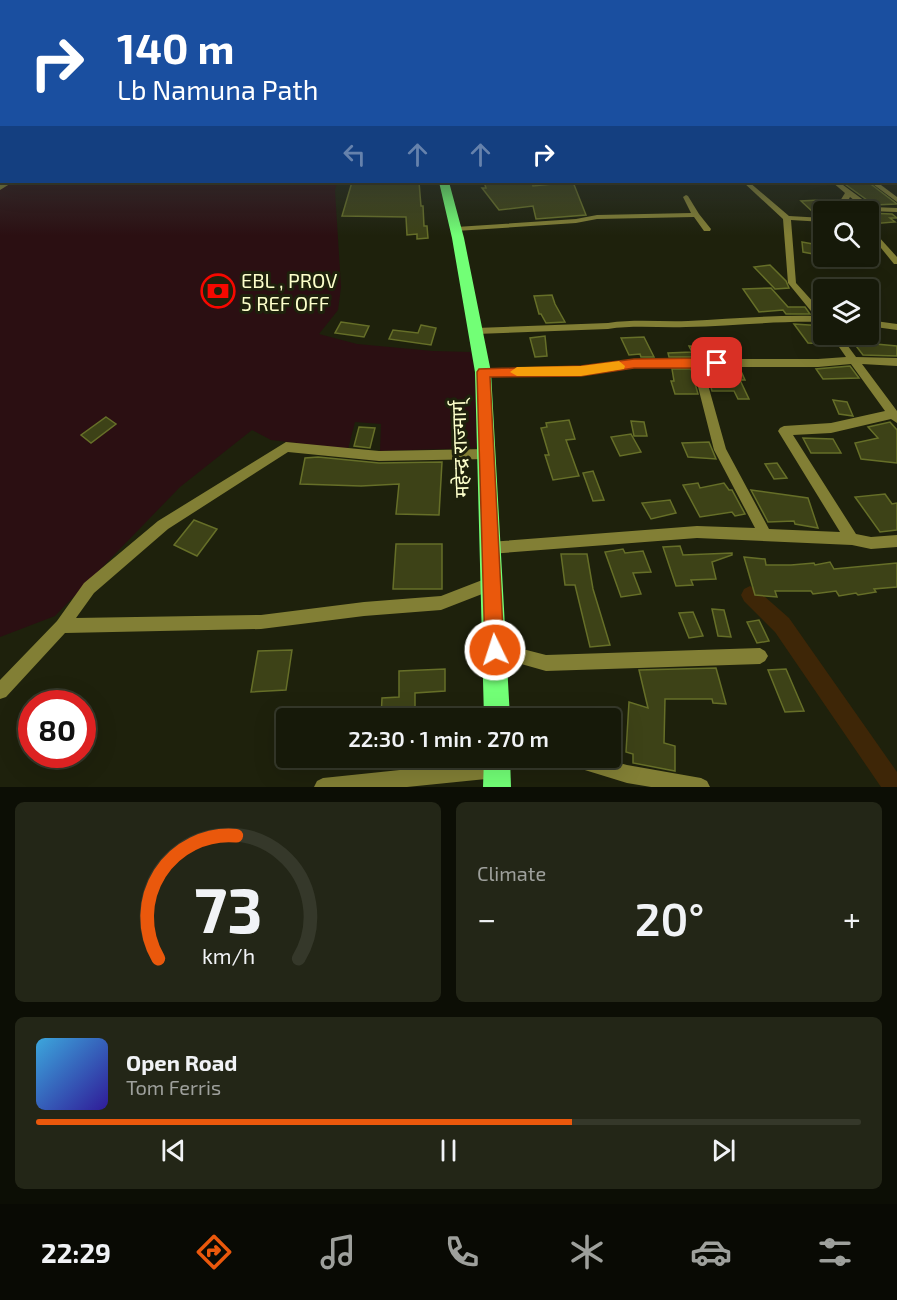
<!DOCTYPE html>
<html lang="en">
<head>
<meta charset="utf-8">
<style>
  :root { --surface:#161909; --page:#232617; --text:#f1f3f6; --muted:#9ea09c; --line:#35382a; --accent:#ea580c }
  body { margin:0; font-family:"Exo 2","Noto Sans Devanagari",sans-serif; background:var(--page); color:var(--text); height:100vh; display:flex; flex-direction:column; font-size:22px; white-space:nowrap }
  * { box-sizing:border-box; margin:0 }
  p { font-size:20px; color:var(--muted) }
  .icon { flex:none; width:33px; height:33px; fill:none; stroke:currentColor; stroke-width:2; stroke-linecap:round; stroke-linejoin:round }
  .map { position:relative; height:787px; overflow:hidden }
  .panel { display:flex; flex-direction:column; gap:15px; padding:15px; background:#0c0e05; flex:1 }
  .panel>* { flex:none }
  .banner { position:absolute; left:0px; top:0px; width:897px; height:183px; box-shadow:0 6px 24px #0002,0 0 0 2px var(--line); background:#1a4fa0; color:#fff; overflow:hidden }
  .fabs { position:absolute; left:813px; top:201px; display:grid; gap:12px }
  .fabs a { display:grid; place-items:center; width:66px; height:66px; border-radius:6px; background:var(--surface); box-shadow:0 6px 24px #0002,0 0 0 2px var(--line); font-size:30px }
  .speed { position:absolute; left:18px; top:690px; display:flex; gap:12px; font-size:30px; font-weight:700; text-align:center }
  .speed>* { display:grid; place-content:center; width:78px; height:78px; border-radius:50%; background:var(--surface); box-shadow:0 6px 24px #0002,0 0 0 2px var(--line); line-height:1 }
  .speed .limit { border:9px solid #d22; background:#fff; color:#111 }
  .pin { position:absolute; display:grid; place-items:center; width:51px; height:51px; color:#fff; margin:-26px; border-radius:12px; box-shadow:0 3px 9px #0006 }
  .me { position:absolute; width:66px; margin:-33px; rotate:356deg; stroke-linejoin:round; filter:drop-shadow(0 0 4px #0008) }
  .turn { display:flex; align-items:center; gap:21px; height:126px; padding:0 18px; font-size:27px }
  .turn .icon { width:78px; height:78px; stroke-width:2.5 }
  .turn b { display:block; font-size:42px; line-height:51px }
  .lanes { display:flex; align-items:center; height:57px; padding:0 18px; background:#0003; justify-content:center; gap:30px; direction:ltr }
  .lanes .off { opacity:.35 }
  .big { font-size:45px; font-weight:600; line-height:1.1 }
  .panel .card { flex:1; display:flex; flex-direction:column; justify-content:center; gap:9px; min-width:0; padding:0 21px; border-radius:9px; background:var(--page) }
  .panel .dial { align-items:center; gap:0 }
  .dial svg { height:156px; overflow:visible; fill:none; stroke:var(--line); stroke-width:7; stroke-linecap:round; text-anchor:middle }
  .dial text { fill:var(--text); stroke:none }
  .song { display:flex; align-items:center; gap:18px }
  .cover { width:72px; height:72px; border-radius:9px; background:linear-gradient(135deg,hsl(200 70% 55%),hsl(250 70% 35%)) }
  .played { height:6px; border-radius:3px; background:linear-gradient(90deg,var(--accent) 65%,var(--line) 65%) }
  .keys { display:flex; justify-content:space-around; direction:ltr }
  .heat { display:flex; justify-content:space-between; align-items:center; font-size:33px; direction:ltr }
  .panel .tiles { flex:1; display:grid; gap:15px; grid-template-columns:1fr 1fr }
  .card:last-child { grid-column:span 2 }
  .trip { position:absolute; left:276px; top:708px; width:345px; height:60px; border-radius:6px; background:var(--surface); box-shadow:0 6px 24px #0002,0 0 0 2px var(--line); font-weight:600; line-height:60px; text-align:center }
  .dock { display:flex; height:96px; justify-content:space-around; align-items:center; background:#090a04; color:var(--muted) }
  .dock .icon { width:42px; height:42px }
  .dock .active { color:var(--accent) }
  .dock b { font-size:27px; color:var(--text) }
  .map>svg:first-child { display:block }
</style>
</head>
<body>
<div class="map">
<svg width="897" height="787" viewBox="0 0 897 787">
  <rect width="100%" height="100%" fill="#1e210c"/>
  <!-- green -->
  <path fill="#2b0f12" d="M0 126 2 182H337L335 191 341 287 338 310 319 334 357 344 433 351 471 352 477 392V448L380 451 381 424 355 422 348 449 271 440 252 430 180 487 55 616 0 637Z"/>
  <g fill="none" stroke-linecap="round" stroke-linejoin="round">
    <!-- canal -->
    <path fill="#3e2607" fill-rule="evenodd" d="M750 586 756 589 789 618 897 772V787H881L775 632 744 601 741 595 744 589Z"/>
  </g>
  <!-- building -->
  <g fill="#3d4217" stroke="#666f28" stroke-width="1.5">
    <path d="M352 182H419L421 206H423L424 226H427L428 238 417 239V234L407 235 406 217 342 216Z"/>
    <path d="M484 182H532L533 186 573 182 586 215 536 219 533 206 499 210 482 188H486Z"/>
    <path d="M842 182H868L897 204 874 205Z"/>
    <path d="M820 200 833 212H813L801 201Z"/>
    <path d="M868 213 892 214 897 218H890L895 222 870 224Z"/>
    <path d="M802 242 824 246V256L803 252Z"/>
    <path d="M770 265 786 281 789 288 775 289 754 267Z"/>
    <path d="M771 288 788 307H805L810 314H786L783 310 759 312 743 289Z"/>
    <path d="M552 295 555 304 565 322 546 323 541 314H539L534 296Z"/>
    <path d="M341 322 369 326 364 337 335 333Z"/>
    <path d="M794 324 824 326V334H828L834 344 808 343Z"/>
    <path d="M421 325 436 328 431 345 389 339 393 330 418 333Z"/>
    <path d="M545 336 547 356 535 357 530 338Z"/>
    <path d="M644 337 654 357H641L640 354 629 355 621 338Z"/>
    <path d="M850 338H871L876 344 897 346V356L863 355Z"/>
    <path d="M689 346 731 348 735 357H669L668 353 692 352Z"/>
    <path d="M850 366 859 378 823 379 816 369Z"/>
    <path d="M672 369H691L698 394H675L671 381H674Z"/>
    <path d="M706 369H740L745 380H740L749 399H738L734 391H712Z"/>
    <path d="M833 400 847 402 853 416 839 414Z"/>
    <path d="M106 417 116 424 91 443 81 435Z"/>
    <path d="M569 420 575 439 566 440 579 476 553 480 545 455H549L541 428 547 427 546 423Z"/>
    <path d="M631 421 644 422 647 436H634Z"/>
    <path d="M890 422 897 430V463L861 459 855 443 878 438 868 427Z"/>
    <path d="M359 427 375 428 370 448 354 446Z"/>
    <path d="M631 434 641 452 620 456 611 437Z"/>
    <path d="M803 438 833 439 841 453H811Z"/>
    <path d="M709 442 716 459 688 457 682 443Z"/>
    <path d="M318 457 379 463 442 462 439 515 396 514 399 484 361 486 300 484 305 458Z"/>
    <path d="M777 463 787 478 774 479 765 464Z"/>
    <path d="M593 471 604 500 593 501 583 473Z"/>
    <path d="M698 483 700 488 724 483 729 490H732L745 514 735 516 732 512 700 517 683 485Z"/>
    <path d="M751 490 808 498 818 528 795 524 794 521 768 522Z"/>
    <path d="M885 494 892 504 897 503V530L880 532 855 497Z"/>
    <path d="M670 500 676 513 651 519 642 503Z"/>
    <path d="M194 520 217 529 197 556 174 545Z"/>
    <path d="M396 544H442V589H393Z"/>
    <path d="M680 546 683 555 732 553V555L712 562 716 579 691 580 693 585 676 586 663 547Z"/>
    <path d="M623 549 625 553 643 551 651 572 633 573 641 594 621 597 605 552Z"/>
    <path d="M561 554H587L593 589 610 645 590 647 575 585H565Z"/>
    <path d="M744 557 765 559 766 565H791L814 563 815 565 830 562 834 569 897 563V587L874 589 876 592 858 595 856 593 839 596 836 591 813 594 811 591H775L777 597 755 595Z"/>
    <path d="M712 609 724 610 731 637 718 636Z"/>
    <path d="M693 612 703 636 689 638 679 613Z"/>
    <path d="M759 620 769 641 757 643 747 622Z"/>
    <path d="M292 650 286 690 251 692 258 651Z"/>
    <path d="M716 668 726 704 713 703 712 699H665L664 743 675 746V771L633 763V754L626 752 629 702 648 708 639 670Z"/>
    <path d="M445 669V691L415 693V718H381L382 698 399 697V671Z"/>
    <path d="M786 669 804 711 785 712 768 670Z"/>
    <path d="M582 708 610 715 609 718H581Z"/>
  </g>
  <g fill="none" stroke-linecap="round" stroke-linejoin="round">
    <!-- minor -->
    <g fill="#827f35" fill-rule="evenodd">
      <rect x="896" y="126" width="1" height="3"/>
      <rect x="896" y="137" width="1" height="4"/>
      <rect x="896" y="172" width="1" height="5"/>
      <path d="M743 182H749L789 216 824 218V222L791 220 796 283 824 314V324L820 322C775 321 731 326 686 327 660 328 634 325 608 329L476 334 471 331 476 328 608 323C635 319 661 322 688 321 730 319 772 315 815 316L788 283 783 219Z"/>
      <path d="M832 182H839L873 207 897 208V212L868 211 850 197 848 201 856 212H849L840 201 845 193Z"/>
      <path d="M870 182H877L897 197V202Z"/>
      <path d="M686 195 688 196 699 214 711 229 710 231H704L694 217 597 219 576 223 456 231 452 229 456 227 576 219 597 215 691 213 683 197Z"/>
      <path d="M868 225 897 257V264H894L868 232Z"/>
      <path d="M868 320 897 324V330L868 326Z"/>
      <path d="M830 334H839L856 357 897 358V366L862 364 897 411V423L891 419 831 433 793 435 856 534 871 537 897 535V547L871 549 852 545 697 538 489 554 484 553 482 548 484 543 489 542 697 526 755 528 714 450 693 367H634L581 375 483 376 478 372 479 369 581 367 634 359H818L846 357ZM851 364 885 411 831 423 784 426 780 428 778 431 840 532 769 529 726 449 703 367H818Z"/>
      <path d="M286 442 379 451 487 449 491 451 493 454 491 457 487 459 379 461 288 452 168 529 94 593 76 618 261 615 364 602 441 596 490 577 495 579 497 584 495 589 441 610 364 616 261 629 65 633 6 697 0 699V680L57 621 84 583 158 521Z"/>
      <path d="M495 642 546 655 760 648 765 651 768 656 765 661 760 664 546 671 490 655 487 650 490 645Z"/>
      <path d="M566 758H601L627 765 701 778 707 781 710 787H651L627 783 575 767 569 764Z"/>
      <path d="M496 760 502 763 505 769 502 775 496 778 407 787H314L317 781 323 778Z"/>
    </g>
    <!-- tertiary -->
    <g fill="#827f35" fill-rule="evenodd">
      <rect x="0" y="138" width="2" height="4"/>
      <path d="M5 182H13L0 190V185Z"/>
    </g>
    <!-- trunk -->
    <g fill="#72ff76" fill-rule="evenodd">
      <path d="M439 182H449L464 238 491 372 510 718H484L475 372 452 238Z"/>
      <path d="M484 758H510L511 787H483Z"/>
    </g>
  </g>
  <!-- sky -->
  <linearGradient id="sky" x2="0" y2="1"><stop stop-color="#101207"/><stop offset="0.53" stop-color="#3b4340"/><stop offset="1" stop-color="#3b4340" stop-opacity="0"/></linearGradient>
  <rect width="897" height="236" fill="url(#sky)"/>
  <!-- route -->
  <path fill="#ea580c" stroke="#983908" stroke-width="1.5" d="M717 358 724 363 717 368H634L581 376 490 377 504 650 501 657 495 660 488 657 485 650 477 372 479 369 581 366 634 359Z"/>
  <!-- slow -->
  <path fill="#f59e0b" d="M619 361 625 366 624 369 581 376H517L510 372 517 367 581 366Z"/>
  <!-- icons -->
  <defs>
    <g id="bank-ring" transform="scale(1.725)"><circle r="9.5" fill="#1e210c" stroke="#f60800" stroke-width="1.5"/><path d="M-6-4H6V4H-6ZM0-2.3a2.3 2.3 0 1 0 0 4.6a2.3 2.3 0 1 0 0-4.6Z" fill="#f60800"/></g>
  </defs>
  <g fill-rule="evenodd">
    <use href="#bank-ring" x="218" y="291"/>
  </g>
  <g text-anchor="middle" dominant-baseline="central" stroke-width="6" stroke-linejoin="round" paint-order="stroke">
    <!-- poi labels -->
    <g font-size="20" fill="#fdffcb" stroke="#1e210c" text-anchor="start">
      <text x="241" y="280">EBL , PROV<tspan x="241" dy="23">5 REF OFF</tspan></text>
    </g>
    <!-- street labels -->
    <g font-size="20" fill="#fdffcb" stroke="#1e210c">
      <text transform="translate(459 449) rotate(-92)">महेन्द्र राज्मार्ग्</text>
    </g>
  </g>
</svg>
<div class="fabs">
<a><svg class="icon" aria-label="search" viewBox="0 0 24 24"><circle cx="10" cy="10" r="6"/><path d="M15 15l6 6"/></svg></a>
<a><svg class="icon" aria-label="layers" viewBox="0 0 24 24"><path d="M12 4l9 5-9 5-9-5zM3 14l9 5 9-5"/></svg></a>
</div>
<div class="speed"><div class="limit">80</div></div>
<div class="pin" style="left:717px;top:363px;background:#d93025"><svg class="icon" aria-label="arrive" viewBox="0 0 24 24"><path d="M6 21V4h12l-3 4 3 4H6"/></svg></div>
<svg class="me" style="left:495px;top:650px" viewBox="-20 -20 40 40"><circle r="17" fill="#ea580c" stroke="#fff" stroke-width="3"/><path d="M0-11L8 9 0 5-8 9z" fill="#fff"/></svg>
<div class="trip">22:30 · 1 min · 270 m</div>
<div class="banner">
<div class="turn"><svg class="icon" aria-label="right" viewBox="0 0 24 24"><path d="M7 20v-9h11M14 6l5 5-5 5"/></svg><div><b>140 m</b>Lb Namuna Path</div></div>
<div class="lanes"><svg class="icon off" aria-label="left" viewBox="0 0 24 24"><path d="M17 20v-9H6M10 6l-5 5 5 5"/></svg><svg class="icon off" aria-label="ahead" viewBox="0 0 24 24"><path d="M12 20V5M6 11l6-6 6 6"/></svg><svg class="icon off" aria-label="ahead" viewBox="0 0 24 24"><path d="M12 20V5M6 11l6-6 6 6"/></svg><svg class="icon" aria-label="right" viewBox="0 0 24 24"><path d="M7 20v-9h11M14 6l5 5-5 5"/></svg></div>
</div>
</div>
<section class="panel">
<div class="tiles">
<div class="card dial"><svg viewBox="0 0 100 80">
<path d="M14 69A42 42 0 1 1 86 69"/>
<path d="M14 69A42 42 0 0 1 54 6" stroke="#ea580c"/>
<text x="50" y="56" font-size="32" font-weight="700">73</text>
<text x="50" y="72" font-size="11">km/h</text>
</svg></div>
<div class="card"><p>Climate</p>
<div class="heat"><a>−</a><b class="big">20°</b><a>+</a></div>
</div>
<div class="card">
<div class="song"><i class="cover"></i><div><b>Open Road</b><p>Tom Ferris</p></div></div>
<div class="played"></div>
<div class="keys"><svg class="icon" aria-label="previous" viewBox="0 0 24 24"><path d="M18 5L8 12l10 7zM5 5v14"/></svg><svg class="icon" aria-label="pause" viewBox="0 0 24 24"><path d="M8 5v14M16 5v14"/></svg><svg class="icon" aria-label="next" viewBox="0 0 24 24"><path d="M6 5l10 7-10 7zM19 5v14"/></svg></div>
</div>
</div>
</section>
<nav class="dock">
<b>22:29</b>
<svg class="icon active" aria-label="directions" viewBox="0 0 24 24"><path d="M12 3l9 9-9 9-9-9zM9 14v-3h6M13 9l2 2-2 2"/></svg>
<svg class="icon" aria-label="music" viewBox="0 0 24 24"><path d="M9 18V5l10-2v13"/><circle cx="6" cy="18" r="3"/><circle cx="16" cy="16" r="3"/></svg>
<svg class="icon" aria-label="phone" viewBox="0 0 24 24"><path d="M5 4h4l2 5-3 2q2 4 5 5l2-3 5 2v4C11 20 4 13 5 4z"/></svg>
<svg class="icon" aria-label="climate" viewBox="0 0 24 24"><path d="M12 3v18M4 7l16 10M4 17L20 7"/></svg>
<svg class="icon" aria-label="car" viewBox="0 0 24 24"><path d="M5 17H2v-5l4-1 3-4h7l3 4 3 1v5h-3M9 17h6M6 11h13"/><circle cx="7" cy="17" r="2"/><circle cx="17" cy="17" r="2"/></svg>
<svg class="icon" aria-label="filters" viewBox="0 0 24 24"><path d="M4 7h16M4 17h16"/><circle cx="9" cy="7" r="2"/><circle cx="15" cy="17" r="2"/></svg>
</nav>
</body>
</html>
